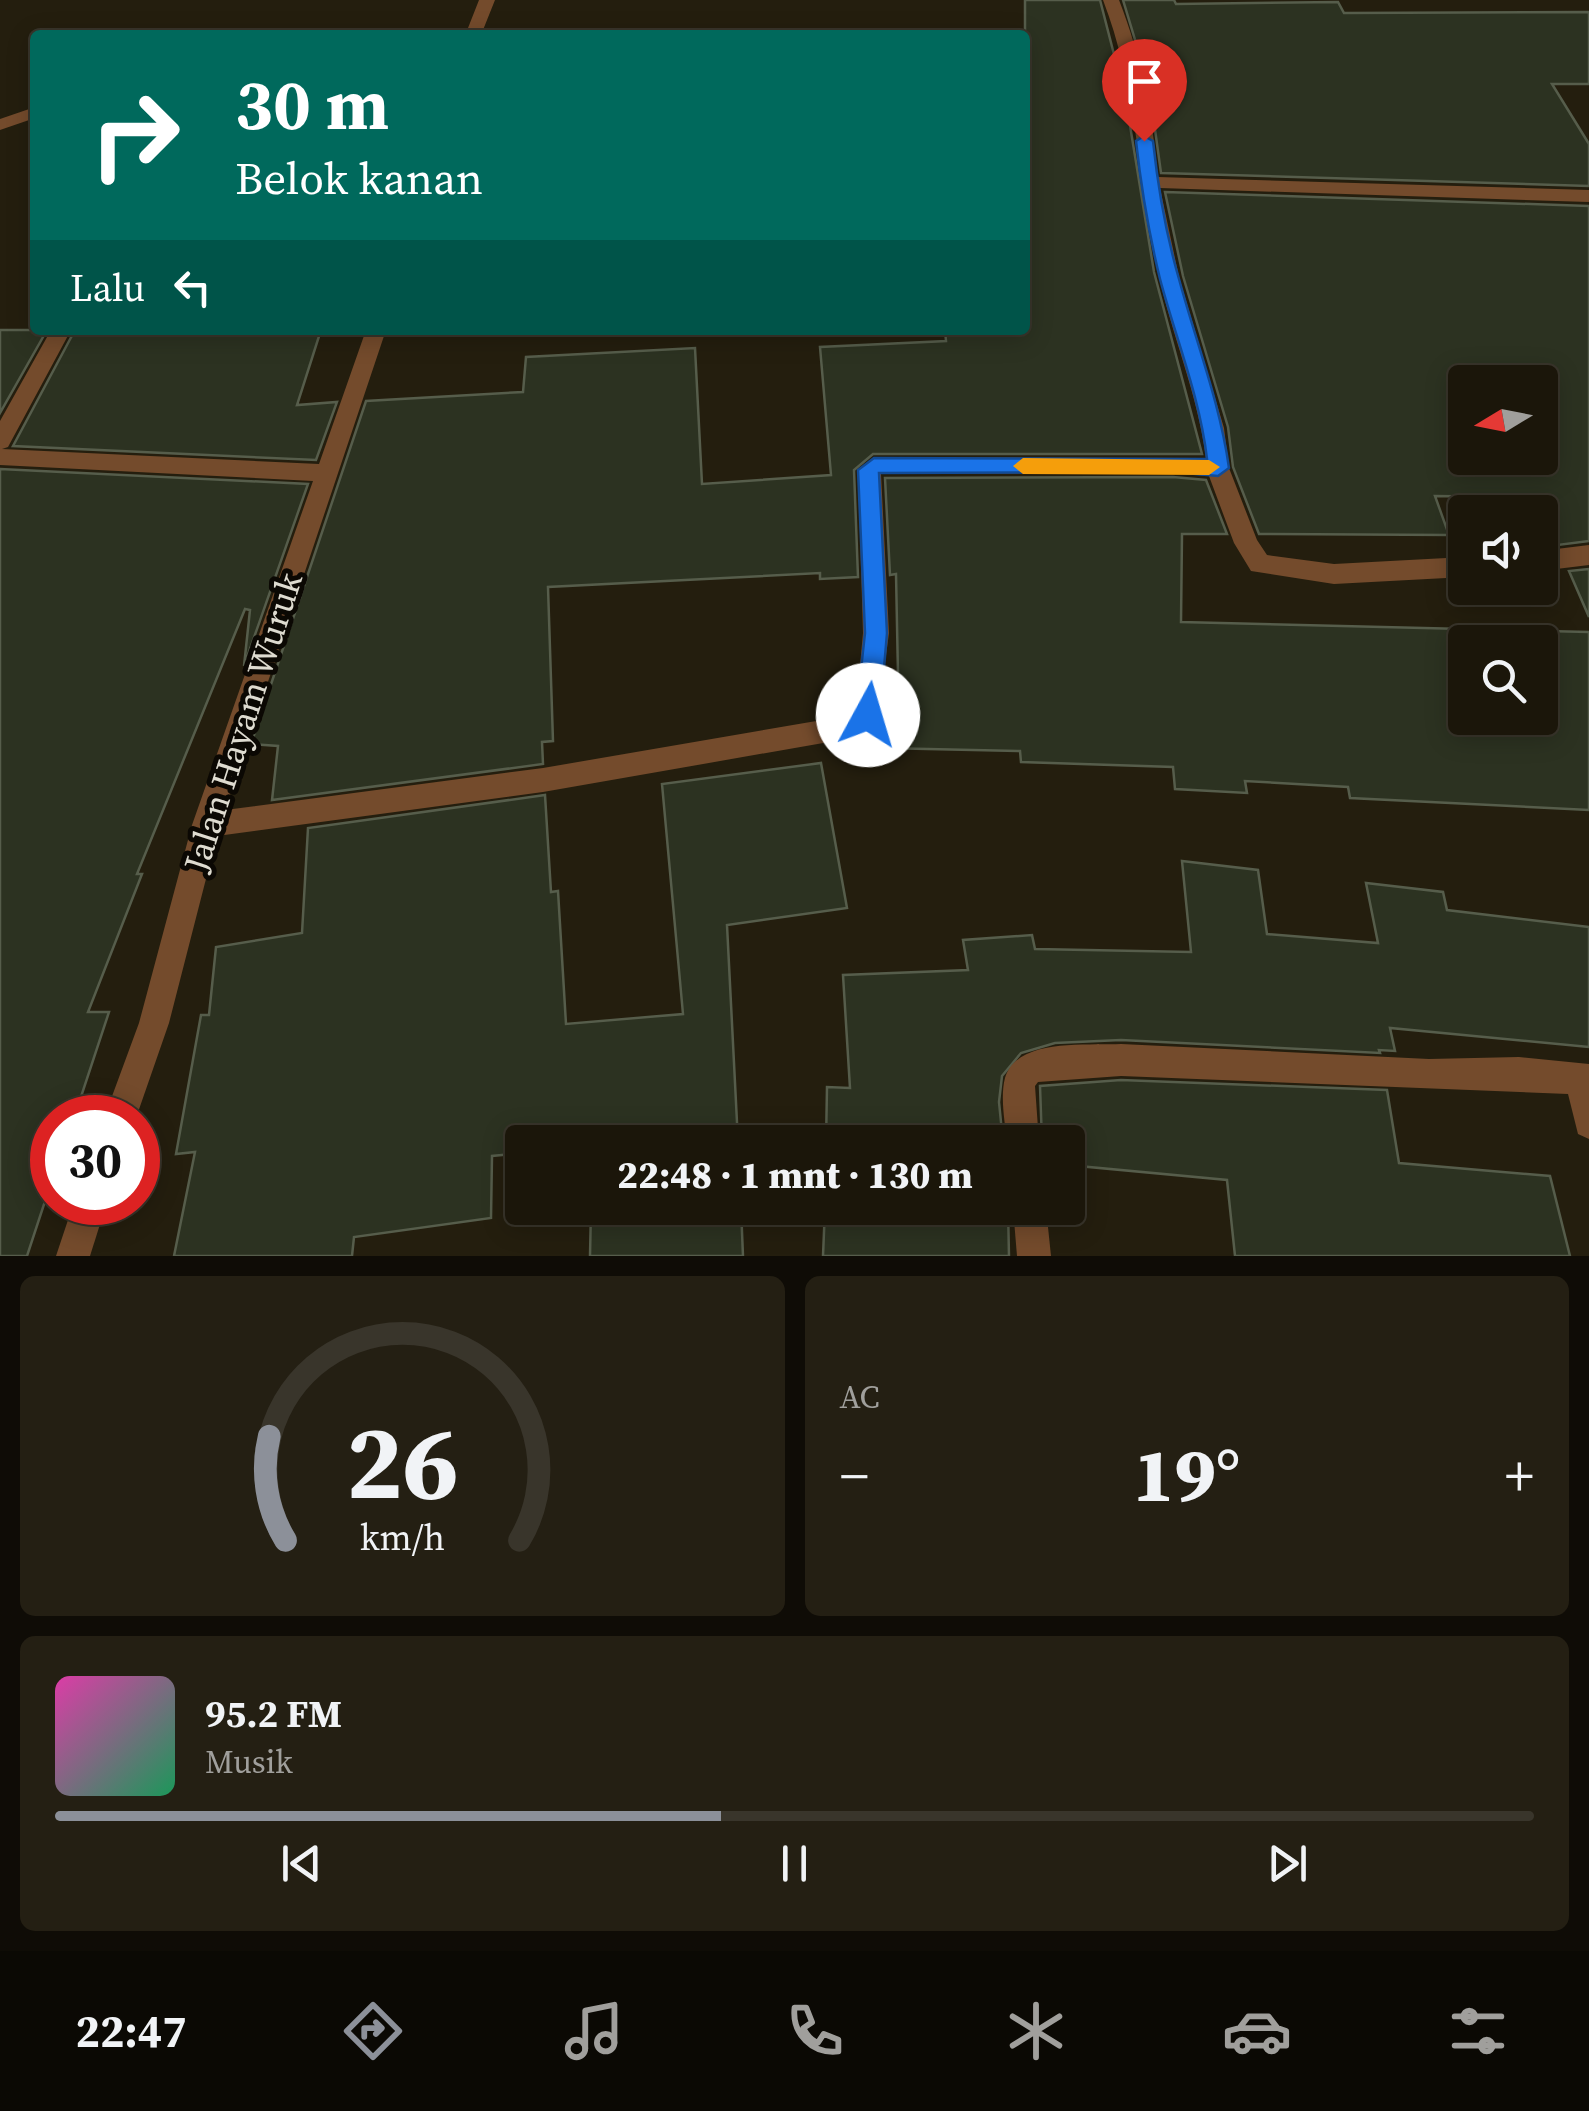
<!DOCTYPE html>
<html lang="id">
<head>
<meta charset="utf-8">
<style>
  :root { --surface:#1b160a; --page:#241f13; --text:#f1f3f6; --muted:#a09f9c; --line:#39352b; --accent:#8c9099 }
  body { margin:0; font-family:"Source Serif 4",serif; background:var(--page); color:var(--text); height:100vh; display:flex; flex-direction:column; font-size:38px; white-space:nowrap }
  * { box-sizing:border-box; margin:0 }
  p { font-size:32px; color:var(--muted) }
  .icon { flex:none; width:55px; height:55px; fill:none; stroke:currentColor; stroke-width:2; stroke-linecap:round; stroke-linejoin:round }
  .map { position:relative; height:1256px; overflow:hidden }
  .panel { display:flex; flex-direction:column; gap:20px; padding:20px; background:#0f0c06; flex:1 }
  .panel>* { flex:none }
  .banner { position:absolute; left:30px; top:30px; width:1000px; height:305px; border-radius:10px; box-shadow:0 5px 25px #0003,0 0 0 2px var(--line); background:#00695c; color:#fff; overflow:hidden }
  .needle { width:65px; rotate:260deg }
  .controls { position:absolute; left:1448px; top:365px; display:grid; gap:20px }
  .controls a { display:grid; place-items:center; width:110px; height:110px; border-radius:10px; background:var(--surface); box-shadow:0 5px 25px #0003,0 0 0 2px var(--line); font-size:50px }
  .speed { position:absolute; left:30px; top:1095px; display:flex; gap:20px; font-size:50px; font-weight:700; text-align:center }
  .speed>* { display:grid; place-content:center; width:130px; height:130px; border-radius:50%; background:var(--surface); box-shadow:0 5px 25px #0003,0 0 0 2px var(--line); line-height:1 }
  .speed .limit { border:15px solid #d22; background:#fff; color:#111 }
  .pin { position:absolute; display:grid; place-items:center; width:85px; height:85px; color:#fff; margin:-102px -42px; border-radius:50% 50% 50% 0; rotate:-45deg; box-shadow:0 0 10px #0007 }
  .pin .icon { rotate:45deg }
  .me { position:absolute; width:110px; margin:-55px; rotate:6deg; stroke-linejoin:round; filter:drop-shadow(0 0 8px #0008) }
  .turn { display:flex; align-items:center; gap:35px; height:210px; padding:0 40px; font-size:45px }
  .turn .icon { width:130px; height:130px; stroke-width:2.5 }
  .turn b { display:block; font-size:70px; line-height:85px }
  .then { display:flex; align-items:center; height:95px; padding:0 40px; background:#0003; gap:20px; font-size:38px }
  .big { font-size:75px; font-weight:800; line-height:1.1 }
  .panel .widget { flex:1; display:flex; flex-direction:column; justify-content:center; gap:15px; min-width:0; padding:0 35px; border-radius:15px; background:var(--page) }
  .panel .dial { align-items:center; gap:0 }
  .dial svg { height:260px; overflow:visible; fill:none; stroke:var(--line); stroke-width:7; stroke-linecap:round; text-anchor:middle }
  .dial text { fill:var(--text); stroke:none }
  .song { display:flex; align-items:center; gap:30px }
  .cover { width:120px; height:120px; border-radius:15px; background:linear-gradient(135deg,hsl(320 70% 55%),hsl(150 70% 35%)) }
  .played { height:10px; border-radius:5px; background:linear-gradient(90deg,var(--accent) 45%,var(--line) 45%) }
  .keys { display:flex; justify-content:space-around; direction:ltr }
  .heat { display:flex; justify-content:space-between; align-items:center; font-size:55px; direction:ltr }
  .panel .tiles { flex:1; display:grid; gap:20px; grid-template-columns:1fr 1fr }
  .widget:last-child { grid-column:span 2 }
  .trip { position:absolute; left:505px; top:1125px; width:580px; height:100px; border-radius:10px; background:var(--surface); box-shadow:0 5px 25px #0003,0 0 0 2px var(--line); font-weight:800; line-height:100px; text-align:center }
  .tabs { display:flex; height:160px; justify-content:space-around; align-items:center; background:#0b0904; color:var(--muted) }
  .tabs .icon { width:70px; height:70px }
  .tabs .on { color:var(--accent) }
  .tabs b { font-size:45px; color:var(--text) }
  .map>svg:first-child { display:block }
</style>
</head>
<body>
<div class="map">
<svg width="1589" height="1256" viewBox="0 0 1589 1256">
  <rect width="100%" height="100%" fill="#241e0e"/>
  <!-- building -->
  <g fill="#2c3221" stroke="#565d4b" stroke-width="2.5" fill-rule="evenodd">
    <path d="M1025 0H1100L1126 101 1154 272 1202 454H873L854 470 858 577 820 579V573L548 587 553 741 542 742 543 764 272 800 278 746 251 744 366 401 523 392 526 357 695 348 702 484 831 475 820 347 946 341 945 330H1025Z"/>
    <path d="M1123 0H1174L1176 4 1338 2 1344 13 1589 12V84H1552L1589 144V186L1161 173 1149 86Z"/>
    <path d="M1165 192 1589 206V541L1558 545 1538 497 1435 496 1449 535 1259 534 1233 467 1228 427 1183 276ZM1465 382H1540V458H1465Z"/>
    <path d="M0 330H47L0 413Z"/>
    <path d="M75 330H321L297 405 337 402 316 460 13 446Z"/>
    <path d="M0 469 308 484 244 666 250 610 245 609 137 874H142L88 1012H109L74 1118H52V1180L27 1256H0Z"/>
    <path d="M1173 477 1206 480 1227 534H1182L1181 622 1589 632V810L1350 798 1348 787 1245 781 1247 793 1175 789 1173 767 1021 762 1020 751 883 748 887 675H898L896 574 890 575 885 478ZM1465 642H1540V718H1465Z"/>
    <path d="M1589 569V617L1569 571Z"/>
    <path d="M821 763 847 908 727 925 738 1142H522V1153L492 1156 491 1218 354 1237 352 1256H174L195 1152 176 1154 201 1015H209L216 947 302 933 308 828 545 795 551 892 558 891 566 1024 683 1014 662 784Z"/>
    <path d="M1182 861 1258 870 1267 934 1378 943 1366 883 1443 892 1447 910 1589 927V1047L1390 1028 1395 1051 1379 1050 1380 1053 1121 1040 1055 1043 1021 1053 1002 1076 999 1102 1003 1142H826L827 1087 850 1088 843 975 968 970 963 940 1032 935 1035 949 1191 952Z"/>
    <path d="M1121 1080 1387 1090 1399 1163 1550 1176 1570 1256H1235L1227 1180 1068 1165V1142H1042L1040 1086Z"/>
    <path d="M591 1208H741L743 1256H590Z"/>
    <path d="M825 1208H1008L1009 1256H823Z"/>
  </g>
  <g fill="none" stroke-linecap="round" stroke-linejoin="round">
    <!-- minor -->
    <g fill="#744b2c" fill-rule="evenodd">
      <path d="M479 0H495L481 35H292L300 30 468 28Z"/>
      <path d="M1103 0H1119C1142 59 1152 114 1158 177L1589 190V202L1160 188 1179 277 1224 428 1229 468 1257 540 1267 555 1334 564 1465 557V577L1334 584 1251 571 1234 543 1209 476 1173 473 881 474 889 633 877 723 829 742 543 792 217 836 169 1023 136 1118H104L139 1023 192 825 313 481 0 465V421L51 330H71L8 447 2 449 319 464 366 330H386L225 810 543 768 828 719 856 708 863 633 858 470 875 457 1206 458C1198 394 1171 334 1158 271 1138 180 1137 88 1103 0Z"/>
      <path d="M35 107V118L0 130V119Z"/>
      <path d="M1589 545V565L1540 571V551Z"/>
      <path d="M1121 1044 1429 1059 1519 1057 1589 1064V1139L1578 1134 1568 1094 1121 1076 1038 1082 1035 1086 1039 1142H1007C1005 1123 1000 1097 1005 1078 1017 1037 1088 1046 1121 1044Z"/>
      <path d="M74 1202H107L90 1256H56Z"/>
      <path d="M1013 1208H1046L1051 1256H1017Z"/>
    </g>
  </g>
  <!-- route -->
  <path fill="#1a73e8" stroke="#114b97" stroke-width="2.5" d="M1144 136 1153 141C1158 188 1166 234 1179 279 1196 342 1220 403 1229 468L1218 476 1173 472 879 473 887 633 880 715 876 722 868 725 860 722 856 715 865 633 858 470 874 458 1207 459C1200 398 1176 339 1160 279 1149 234 1141 187 1136 141Z"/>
  <!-- slow -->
  <path fill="#f59e0b" d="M1023 458 1209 460 1220 467 1209 475 1023 474 1013 466Z"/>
  <g text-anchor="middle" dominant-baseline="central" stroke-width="10" stroke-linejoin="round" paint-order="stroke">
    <!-- street labels -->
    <g font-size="35" fill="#dedbd0" stroke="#0b0803">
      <text transform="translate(243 722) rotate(-72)">Jalan Hayam Wuruk</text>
    </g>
  </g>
</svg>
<div class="controls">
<a><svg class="needle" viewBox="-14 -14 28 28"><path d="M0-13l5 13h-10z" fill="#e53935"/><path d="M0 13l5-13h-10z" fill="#a09f9c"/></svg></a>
<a><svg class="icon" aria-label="sound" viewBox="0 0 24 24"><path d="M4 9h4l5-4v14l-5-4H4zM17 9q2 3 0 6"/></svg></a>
<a><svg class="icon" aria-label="search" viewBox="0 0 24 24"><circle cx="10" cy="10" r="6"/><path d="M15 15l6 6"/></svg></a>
</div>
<div class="speed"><div class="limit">30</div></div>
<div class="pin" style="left:1144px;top:141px;background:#d93025"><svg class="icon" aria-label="arrive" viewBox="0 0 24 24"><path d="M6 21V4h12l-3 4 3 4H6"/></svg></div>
<svg class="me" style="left:868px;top:715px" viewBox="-20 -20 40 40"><circle r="19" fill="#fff"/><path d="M0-13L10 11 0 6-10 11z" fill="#1a73e8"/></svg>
<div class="trip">22:48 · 1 mnt · 130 m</div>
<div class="banner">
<div class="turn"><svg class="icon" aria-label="right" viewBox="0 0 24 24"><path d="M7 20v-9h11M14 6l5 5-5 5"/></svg><div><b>30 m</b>Belok kanan</div></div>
<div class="then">Lalu<svg class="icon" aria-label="left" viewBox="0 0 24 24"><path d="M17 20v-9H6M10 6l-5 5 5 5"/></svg></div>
</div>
</div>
<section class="panel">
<div class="tiles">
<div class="widget dial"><svg viewBox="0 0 100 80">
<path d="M14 69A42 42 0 1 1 86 69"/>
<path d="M14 69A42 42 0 0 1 9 37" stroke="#8c9099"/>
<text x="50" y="56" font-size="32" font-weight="700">26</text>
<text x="50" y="72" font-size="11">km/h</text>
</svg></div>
<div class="widget"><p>AC</p>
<div class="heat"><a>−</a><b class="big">19°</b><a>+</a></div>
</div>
<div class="widget">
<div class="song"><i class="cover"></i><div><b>95.2 FM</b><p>Musik</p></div></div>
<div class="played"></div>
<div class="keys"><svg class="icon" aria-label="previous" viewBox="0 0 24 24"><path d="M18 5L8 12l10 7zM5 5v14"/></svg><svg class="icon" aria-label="pause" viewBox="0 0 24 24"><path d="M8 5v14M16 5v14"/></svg><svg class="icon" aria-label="next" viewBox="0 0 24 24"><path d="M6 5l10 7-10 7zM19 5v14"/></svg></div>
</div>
</div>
</section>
<nav class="tabs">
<b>22:47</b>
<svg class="icon on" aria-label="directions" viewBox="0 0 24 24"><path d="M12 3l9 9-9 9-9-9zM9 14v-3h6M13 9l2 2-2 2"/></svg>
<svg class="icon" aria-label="music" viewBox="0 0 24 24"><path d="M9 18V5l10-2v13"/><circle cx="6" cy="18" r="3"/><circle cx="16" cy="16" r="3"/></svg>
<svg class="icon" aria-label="phone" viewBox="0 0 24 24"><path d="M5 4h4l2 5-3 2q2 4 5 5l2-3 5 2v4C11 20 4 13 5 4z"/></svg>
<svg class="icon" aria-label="climate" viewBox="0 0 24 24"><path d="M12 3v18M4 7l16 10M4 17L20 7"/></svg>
<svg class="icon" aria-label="car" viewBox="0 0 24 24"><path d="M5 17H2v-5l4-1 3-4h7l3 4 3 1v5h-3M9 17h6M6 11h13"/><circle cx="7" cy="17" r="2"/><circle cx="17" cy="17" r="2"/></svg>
<svg class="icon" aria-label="filters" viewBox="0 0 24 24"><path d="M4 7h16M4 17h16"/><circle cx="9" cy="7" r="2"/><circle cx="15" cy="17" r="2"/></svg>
</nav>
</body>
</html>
